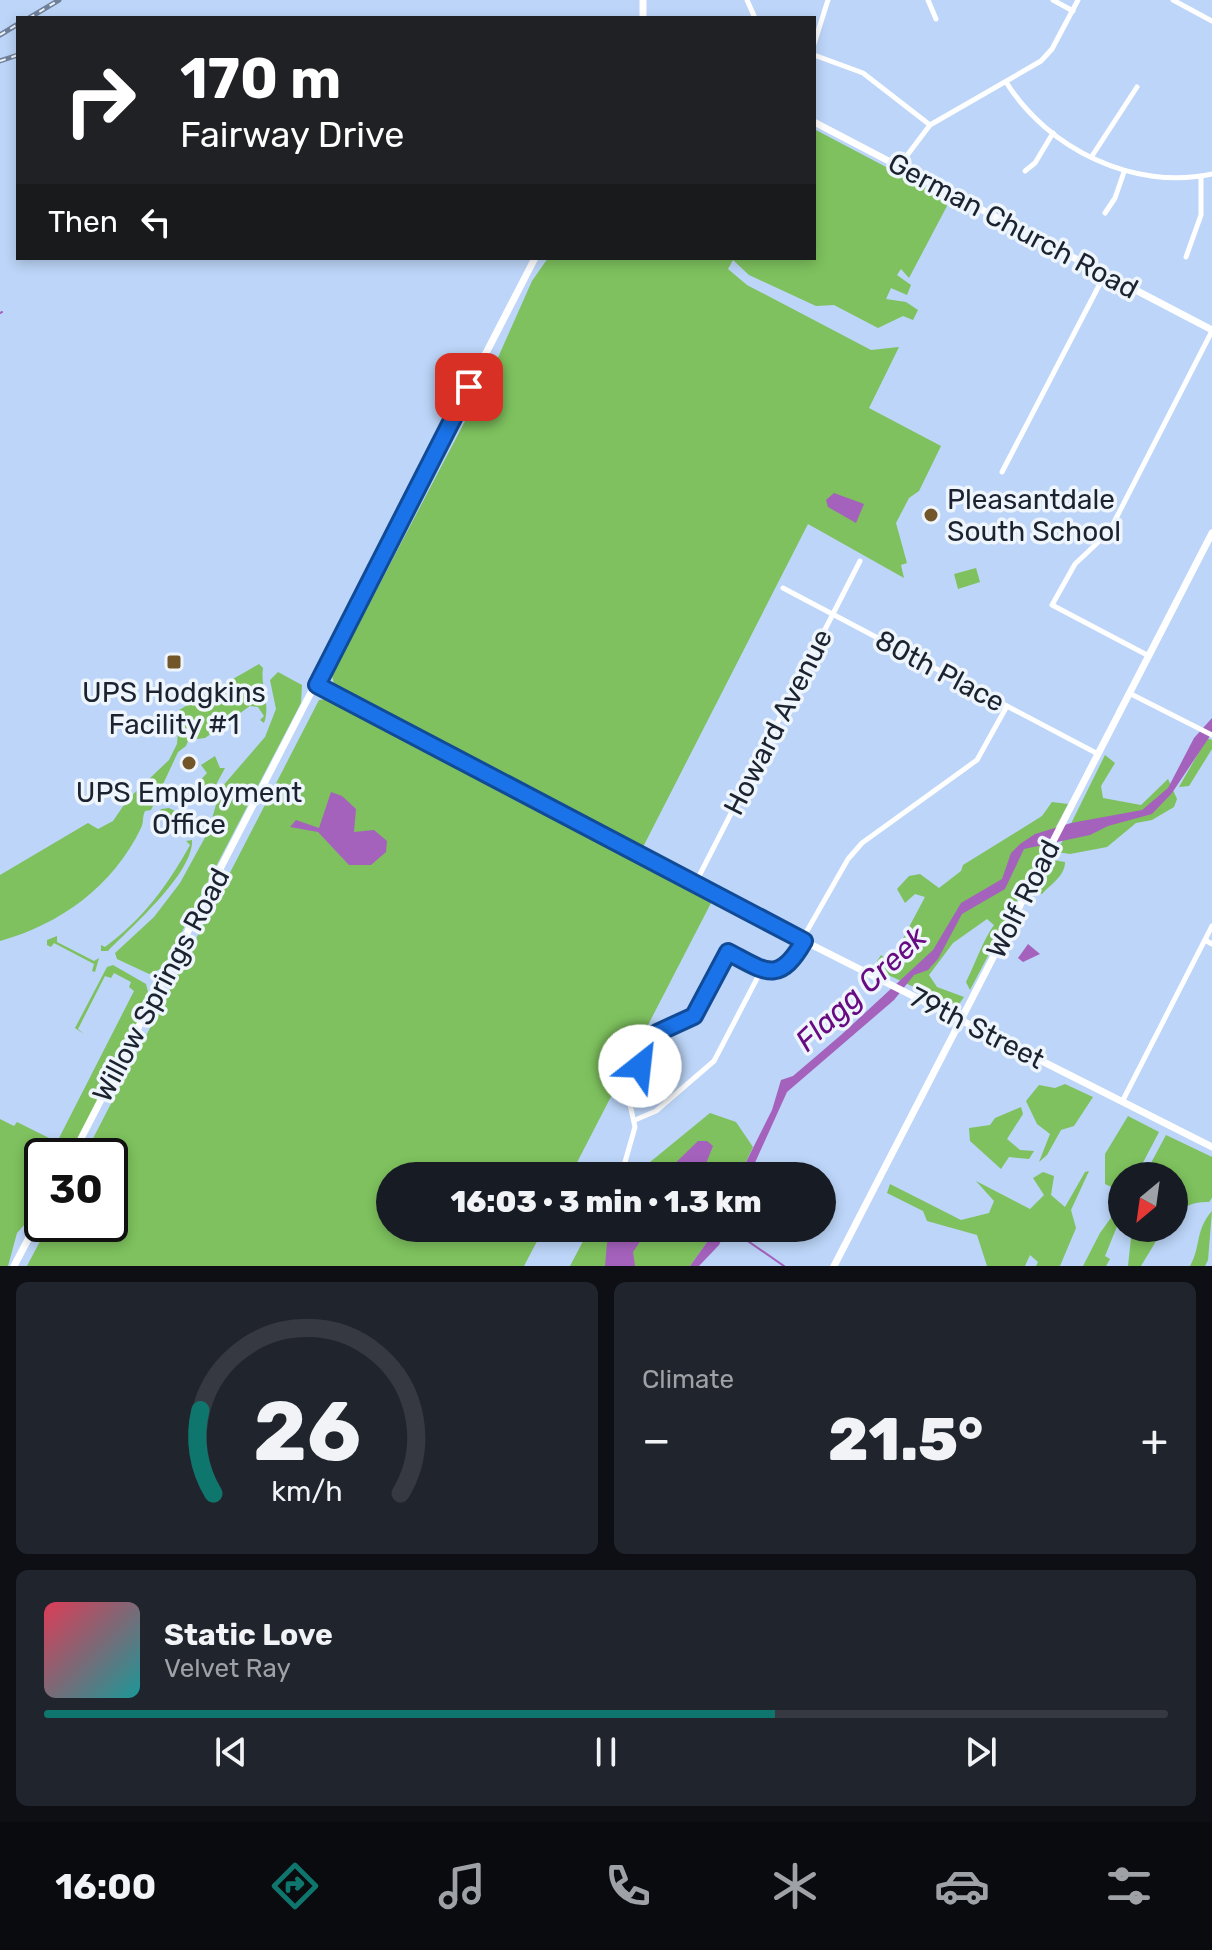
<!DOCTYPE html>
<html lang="en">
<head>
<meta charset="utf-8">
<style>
  :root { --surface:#171b24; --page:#20242c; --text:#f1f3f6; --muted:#9ea1a6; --line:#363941; --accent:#0f766e }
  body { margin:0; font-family:Rubik,sans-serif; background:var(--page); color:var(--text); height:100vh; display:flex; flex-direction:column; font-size:30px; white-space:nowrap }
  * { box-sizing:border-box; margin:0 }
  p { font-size:26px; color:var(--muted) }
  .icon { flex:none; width:44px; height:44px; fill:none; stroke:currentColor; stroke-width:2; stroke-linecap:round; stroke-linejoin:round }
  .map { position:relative; height:1266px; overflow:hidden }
  .side { display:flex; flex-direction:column; gap:16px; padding:16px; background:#0d0f14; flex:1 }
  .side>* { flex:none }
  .hud { position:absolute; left:16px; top:16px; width:800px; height:244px; border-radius:0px; box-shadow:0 4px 12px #0003; background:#202124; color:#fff; overflow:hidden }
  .needle { width:52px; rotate:209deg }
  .tools { position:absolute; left:1108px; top:1162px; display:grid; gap:16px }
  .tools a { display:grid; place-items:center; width:80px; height:80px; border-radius:50%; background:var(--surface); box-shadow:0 4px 12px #0003; font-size:40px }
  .speed { position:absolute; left:24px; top:1138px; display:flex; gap:16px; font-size:40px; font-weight:700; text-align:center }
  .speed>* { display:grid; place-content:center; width:104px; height:104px; border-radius:50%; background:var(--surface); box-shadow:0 4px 12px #0003; line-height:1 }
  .speed .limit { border:4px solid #111; border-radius:12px; background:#fff; color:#111 }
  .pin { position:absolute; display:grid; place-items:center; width:68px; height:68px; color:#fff; margin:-34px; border-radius:16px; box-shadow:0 4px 12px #0006 }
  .me { position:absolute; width:88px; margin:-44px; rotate:29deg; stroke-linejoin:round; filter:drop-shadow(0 0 6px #0008) }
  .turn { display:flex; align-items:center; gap:28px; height:168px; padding:0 32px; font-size:36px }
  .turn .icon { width:104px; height:104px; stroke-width:2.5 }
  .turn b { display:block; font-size:56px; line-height:68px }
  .then { display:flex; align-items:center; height:76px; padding:0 32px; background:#0003; gap:16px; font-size:30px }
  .big { font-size:60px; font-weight:800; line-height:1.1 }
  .side .card { flex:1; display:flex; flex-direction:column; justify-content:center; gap:12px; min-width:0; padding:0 28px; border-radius:12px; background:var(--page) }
  .side .dial { align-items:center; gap:0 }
  .dial svg { height:208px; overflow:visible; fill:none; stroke:var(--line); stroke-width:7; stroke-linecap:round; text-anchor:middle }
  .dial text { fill:var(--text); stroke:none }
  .song { display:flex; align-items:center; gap:24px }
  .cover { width:96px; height:96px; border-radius:12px; background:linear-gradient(135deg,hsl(350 70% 55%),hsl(180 70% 35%)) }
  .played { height:8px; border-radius:4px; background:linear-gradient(90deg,var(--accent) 65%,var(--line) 65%) }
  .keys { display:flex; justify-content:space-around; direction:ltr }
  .heat { display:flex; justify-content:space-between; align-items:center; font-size:44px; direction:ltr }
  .side .tiles { flex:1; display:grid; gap:16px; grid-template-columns:1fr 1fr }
  .card:last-child { grid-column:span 2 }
  .trip { position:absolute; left:376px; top:1162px; width:460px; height:80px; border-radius:40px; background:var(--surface); box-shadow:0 4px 12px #0003; font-weight:800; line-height:80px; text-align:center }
  .menu { display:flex; height:128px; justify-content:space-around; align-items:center; background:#090b0e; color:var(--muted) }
  .menu .icon { width:56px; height:56px }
  .menu .selected { color:var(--accent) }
  .menu b { font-size:36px; color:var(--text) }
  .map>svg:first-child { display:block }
</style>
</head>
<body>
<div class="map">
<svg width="1212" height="1266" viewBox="0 0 1212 1266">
  <rect width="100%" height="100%" fill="#bcd5f8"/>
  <!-- green -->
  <g fill="#7ec15e">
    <path d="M814 129 941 196 947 206 909 278 901 269 897 275 911 285 907 295 891 288 886 299 906 302 918 310 913 320 903 316 878 328 834 305 816 306 749 275 733 260 728 269 747 285 871 350 899 347 869 408 941 446 919 491 909 498 896 523 907 563 901 565 904 578 808 524 642 849 334 685 332 675 496 362 532 281 548 258H814Z"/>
    <path d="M976 568 980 582 958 589 954 574Z"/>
    <path d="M259 664 263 668C260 687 271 704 264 723L260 720 264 716 258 707 250 706 205 738 189 740 196 726 179 710Z"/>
    <path d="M278 672 302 685 301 703 163 968 149 974 117 959 115 953 154 917 180 883 208 832 221 788 265 737 276 709 270 680Z"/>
    <path d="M327 699 711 903 570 1176H390V1228H544L524 1266H27L49 1224H110V1156H84L319 700Z"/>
    <path d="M179 717 190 720 194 726 186 746 178 752 151 810 145 811C142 817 144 822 141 828 113 886 61 924 0 941V875L88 823 98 829 113 821 128 799 169 760 177 744Z"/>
    <path d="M1207 738 1212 740V749L1189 786 1179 787Z"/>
    <path d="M1105 755 1115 763 1101 786 1103 798 1141 805 1168 779 1177 799 1174 807 1152 820 1136 823 1107 847 1070 854 1057 852Z"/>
    <path d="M215 756 220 768H225L211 794 196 785 207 773 201 765Z"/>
    <path d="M1052 802 1068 804 970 990 966 982C976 962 982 942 994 925L987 919 953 943 929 975 937 987 964 997 957 1007 873 968 881 955 890 963 925 897 915 894 905 903 897 889 909 876 920 874 939 888 961 871 963 865 1042 816Z"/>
    <path d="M169 808 199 823V832L193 833 156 817 161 809Z"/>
    <path d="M192 840C194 873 129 929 108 951H101V945L105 947C142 920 168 885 190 845L186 841Z"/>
    <path d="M1053 860 1065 862C1065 876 1051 884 1042 894L1037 892Z"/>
    <path d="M57 936V942L94 961 99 958 95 972 92 971 94 964 54 943 51 947 47 945V940Z"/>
    <path d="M113 965 146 984 150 1000 69 1156H42V1205L17 1233 8 1266H0V1119L14 1126 17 1122 57 1142 134 991 129 987 131 982 114 973 111 978 105 976 78 1029 84 1034 75 1028 107 967Z"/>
    <path d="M1065 1084 1093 1097 1074 1126 1061 1130 1047 1155 1039 1162 1050 1134 1037 1124 1026 1101 1039 1085 1055 1088Z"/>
    <path d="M1021 1107 1023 1114 1007 1139 1020 1150 1034 1151 1029 1159 1009 1157 1001 1169 970 1141 969 1128 990 1125 995 1118Z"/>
    <path d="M710 1113 736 1122 753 1147 739 1176H633Z"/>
    <path d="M1128 1116 1159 1132 1136 1176H1122L1120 1219 1105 1256 1110 1259 1106 1266H1083L1100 1233 1121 1204 1113 1198 1114 1188 1105 1184V1154Z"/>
    <path d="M1166 1135 1212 1157V1198L1209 1202C1189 1202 1183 1206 1174 1224V1176H1144Z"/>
    <path d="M1089 1171 1071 1210 1076 1228 1060 1266H1036L1038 1262 1030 1255 1025 1266H987L977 1235 927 1221 923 1211 887 1193 890 1184 961 1220 989 1213 994 1201 976 1181 1030 1209 1044 1195 1033 1178 1043 1172 1054 1176 1051 1195 1065 1207 1085 1172Z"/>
    <path d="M1212 1211 1208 1260 1205 1266H1190C1201 1247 1195 1230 1212 1211Z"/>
    <path d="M590 1228H717L690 1266H570Z"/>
    <path d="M1148 1228H1164L1141 1266H1128L1131 1238Z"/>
  </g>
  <!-- water -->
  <g fill="#a562bd">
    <path d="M834 493 864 504 856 523 828 507 826 500Z"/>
    <path d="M1212 718V733L1172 793 1152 814 1108 826 1090 835 1024 849 1005 889 962 914 938 959 928 970 914 975 894 1000 787 1092 749 1176H739L772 1110 781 1080 793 1076 841 1035 933 950 961 903 1002 879 1011 853 1020 844 1035 834 1071 823 1142 810 1168 788 1194 738Z"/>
    <path d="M331 792 342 796 356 809 354 832 374 830 387 841 386 852 371 865H349L318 832 290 827 296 820 319 828Z"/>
    <path d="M1028 944 1040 954 1023 962 1018 958Z"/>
    <path d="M698 1141H707L713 1146 701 1176H662Z"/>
    <path d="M614 1228H649L633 1252 635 1266H605L607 1243Z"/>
    <path d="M717 1228H727L719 1245 699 1266H690Z"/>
  </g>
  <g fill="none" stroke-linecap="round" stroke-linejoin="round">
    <!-- stream -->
    <g stroke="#a562bd" stroke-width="2">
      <path d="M0 313 2 312"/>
      <path d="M729 1228 784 1266"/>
    </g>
    <!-- street -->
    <g stroke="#fff" stroke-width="5">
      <path d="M747 0 755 18"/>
      <path d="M928 0 936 19"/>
      <path d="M1053 0 1073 11"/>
      <path d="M1173 0 1212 21"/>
      <path d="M814 44 828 0"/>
      <path d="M814 55 863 73 930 125"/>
      <path d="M1006 82C1048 149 1134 191 1212 174"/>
      <path d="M1092 156 1137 87"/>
      <path d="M899 166 930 125 1041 61 1052 49 1078 0"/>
      <path d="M1025 171 1035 163 1053 133"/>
      <path d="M1105 213 1115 198 1124 172"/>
      <path d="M1186 257 1201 215V176"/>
      <path d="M1002 472 1105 274"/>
      <path d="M783 588 1098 754"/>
      <path d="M1149 656 1052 605 1075 564 1109 532 1212 331"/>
      <path d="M1129 693 1212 735"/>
      <path d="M696 882 860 561"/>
      <path d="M1205 940 1212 944"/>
      <path d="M1122 1102 1212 926"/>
      <path d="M635 1120 656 1111 714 1061 762 969"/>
      <path d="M621 1176 635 1127 627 1091 657 1033 694 1016 728 952 769 972 787 966 848 859 862 843 977 760 1007 706"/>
      <path d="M571 1232 582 1228"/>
    </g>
    <!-- secondary -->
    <g stroke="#fff" stroke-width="7">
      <path d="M643 0V18"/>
      <path d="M814 122 1212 330"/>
      <path d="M317 685 804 941 1212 1147"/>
      <path d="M72 1156 535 258"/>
      <path d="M14 1266 42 1213"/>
      <path d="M834 1266 1212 533"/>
    </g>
    <!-- rail casing -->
    <g stroke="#70819a" stroke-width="5">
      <g id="rail">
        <path d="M29 18 59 0"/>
        <path d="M0 35 18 24"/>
        <path d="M0 61 18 55"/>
      </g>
    </g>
    <!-- rail -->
    <use href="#rail" stroke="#eff5fc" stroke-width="2" stroke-dasharray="6" stroke-linecap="butt"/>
  </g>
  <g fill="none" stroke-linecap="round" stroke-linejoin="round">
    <!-- route casing -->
    <g stroke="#114b97" stroke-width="20">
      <path id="route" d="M469 387 317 685 804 941C779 985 766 972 728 952L694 1016 657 1033 640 1066"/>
    </g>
    <!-- route -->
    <use href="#route" stroke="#1a73e8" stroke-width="14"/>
  </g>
  <!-- markers -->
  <g fill="#725529" stroke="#eff5fc" stroke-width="3">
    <circle cx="931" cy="515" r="8"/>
    <rect x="166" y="654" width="16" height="16" rx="4"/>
    <circle cx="189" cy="763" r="8"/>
  </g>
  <g text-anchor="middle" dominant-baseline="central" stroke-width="7" stroke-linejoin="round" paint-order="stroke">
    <!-- street labels -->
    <g font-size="28" fill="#1a232f" stroke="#eff5fc">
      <text transform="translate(1013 226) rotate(28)">German Church Road</text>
      <text transform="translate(940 671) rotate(28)">80th Place</text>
      <text transform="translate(778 722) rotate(-63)">Howard Avenue</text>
      <text transform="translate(1023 899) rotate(-63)">Wolf Road</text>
      <text transform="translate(161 985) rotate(-62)">Willow Springs Road</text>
      <text transform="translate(977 1028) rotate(27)">79th Street</text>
    </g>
    <!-- poi labels -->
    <g font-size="28" fill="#1a232f" stroke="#eff5fc">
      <text x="947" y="499" text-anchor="start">Pleasantdale<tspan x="947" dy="32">South School</tspan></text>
      <text x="174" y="692">UPS Hodgkins<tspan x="174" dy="32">Facility #1</tspan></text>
      <text x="189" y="792">UPS Employment<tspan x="189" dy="32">Office</tspan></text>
    </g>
    <!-- water labels -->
    <g font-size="30" font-style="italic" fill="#680b82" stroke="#eff5fc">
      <text transform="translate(861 989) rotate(-43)">Flagg Creek</text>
    </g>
  </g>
</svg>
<div class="tools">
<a><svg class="needle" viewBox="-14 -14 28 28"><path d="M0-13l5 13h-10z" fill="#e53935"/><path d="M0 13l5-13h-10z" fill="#9ea1a6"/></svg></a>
</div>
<div class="speed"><div class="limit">30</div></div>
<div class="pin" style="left:469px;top:387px;background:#d93025"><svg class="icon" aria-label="arrive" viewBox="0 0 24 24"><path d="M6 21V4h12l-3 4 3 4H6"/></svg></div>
<svg class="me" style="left:640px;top:1066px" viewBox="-20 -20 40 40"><circle r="19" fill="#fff"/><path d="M0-13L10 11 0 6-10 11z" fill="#1a73e8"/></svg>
<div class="trip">16:03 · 3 min · 1.3 km</div>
<div class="hud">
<div class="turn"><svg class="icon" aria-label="right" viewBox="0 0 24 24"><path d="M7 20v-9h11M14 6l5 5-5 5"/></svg><div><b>170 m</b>Fairway Drive</div></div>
<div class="then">Then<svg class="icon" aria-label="left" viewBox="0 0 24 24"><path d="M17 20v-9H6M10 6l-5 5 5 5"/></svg></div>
</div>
</div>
<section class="side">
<div class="tiles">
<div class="card dial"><svg viewBox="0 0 100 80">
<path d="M14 69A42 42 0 1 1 86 69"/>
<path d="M14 69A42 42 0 0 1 9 37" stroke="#0f766e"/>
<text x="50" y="56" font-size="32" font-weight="700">26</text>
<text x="50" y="72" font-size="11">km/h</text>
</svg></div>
<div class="card"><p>Climate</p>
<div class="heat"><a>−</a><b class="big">21.5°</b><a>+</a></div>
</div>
<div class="card">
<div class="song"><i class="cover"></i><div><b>Static Love</b><p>Velvet Ray</p></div></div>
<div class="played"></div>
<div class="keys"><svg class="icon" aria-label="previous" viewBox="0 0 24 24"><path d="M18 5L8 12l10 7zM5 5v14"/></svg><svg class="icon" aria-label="pause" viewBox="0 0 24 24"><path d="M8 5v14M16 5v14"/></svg><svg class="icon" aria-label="next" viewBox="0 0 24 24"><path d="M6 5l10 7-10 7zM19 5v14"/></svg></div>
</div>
</div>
</section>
<nav class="menu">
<b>16:00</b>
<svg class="icon selected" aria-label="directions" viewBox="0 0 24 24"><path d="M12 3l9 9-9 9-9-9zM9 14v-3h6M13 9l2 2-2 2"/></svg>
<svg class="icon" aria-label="music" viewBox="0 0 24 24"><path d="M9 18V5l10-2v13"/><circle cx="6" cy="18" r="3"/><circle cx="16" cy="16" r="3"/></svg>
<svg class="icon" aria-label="phone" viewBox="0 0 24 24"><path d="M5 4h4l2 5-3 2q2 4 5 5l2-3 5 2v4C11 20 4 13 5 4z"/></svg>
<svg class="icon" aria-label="climate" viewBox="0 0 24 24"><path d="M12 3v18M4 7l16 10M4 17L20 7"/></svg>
<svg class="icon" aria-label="car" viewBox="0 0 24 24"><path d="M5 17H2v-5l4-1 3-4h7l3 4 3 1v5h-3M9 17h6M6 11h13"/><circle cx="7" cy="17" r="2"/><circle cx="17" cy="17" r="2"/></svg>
<svg class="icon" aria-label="filters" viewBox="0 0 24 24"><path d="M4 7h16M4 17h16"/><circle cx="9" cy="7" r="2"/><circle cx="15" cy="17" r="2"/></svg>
</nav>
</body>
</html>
